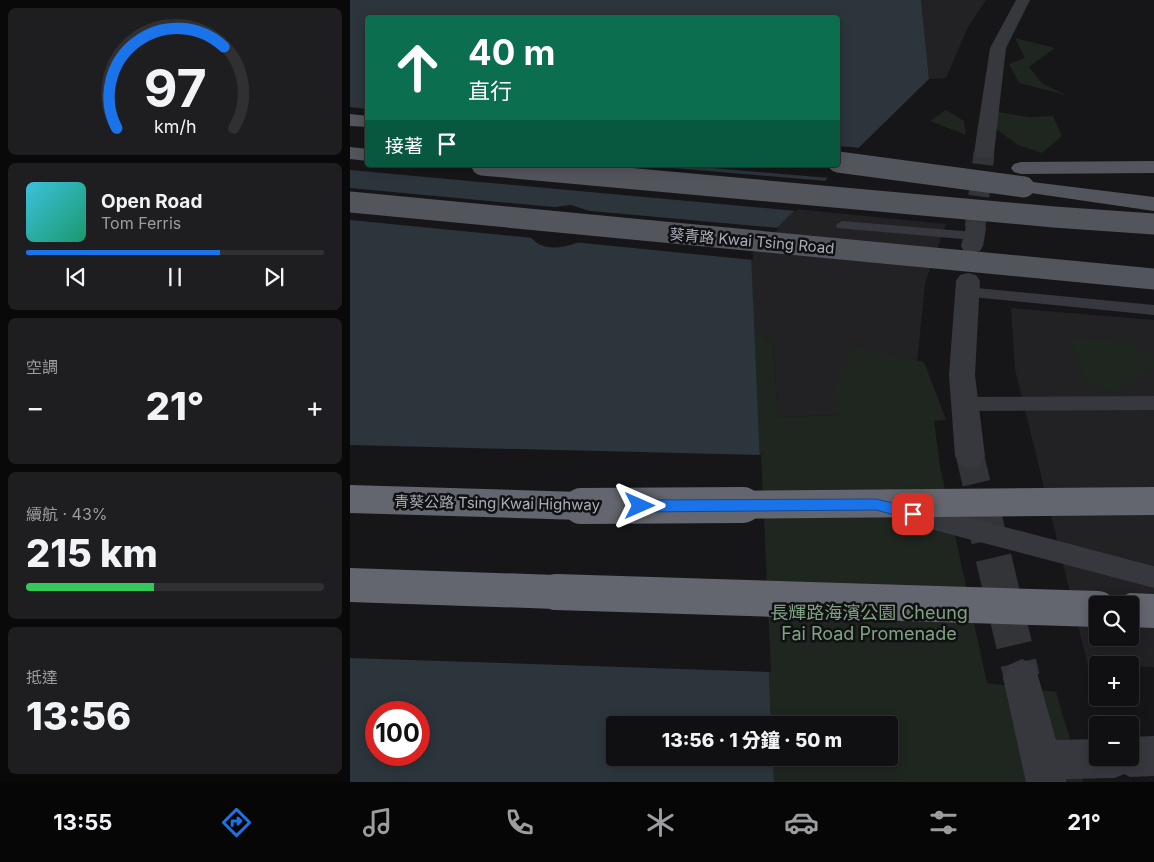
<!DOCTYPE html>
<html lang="zh-TW">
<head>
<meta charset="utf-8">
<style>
  :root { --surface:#101012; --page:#1e1e20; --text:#f1f3f6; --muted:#9c9d9f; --line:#303032; --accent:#1a73e8 }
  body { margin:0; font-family:Inter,"Noto Sans TC",sans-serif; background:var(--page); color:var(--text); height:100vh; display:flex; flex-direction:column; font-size:19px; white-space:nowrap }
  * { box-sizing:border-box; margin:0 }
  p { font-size:16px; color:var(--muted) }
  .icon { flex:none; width:28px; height:28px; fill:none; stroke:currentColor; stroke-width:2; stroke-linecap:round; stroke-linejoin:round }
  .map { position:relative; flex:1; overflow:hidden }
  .details { display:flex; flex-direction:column; gap:8px; padding:8px; background:#09090a; width:350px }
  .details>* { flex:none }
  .top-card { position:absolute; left:15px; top:15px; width:475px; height:152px; border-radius:5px; box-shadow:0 2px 12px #0003,0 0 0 1px var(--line); background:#0b6e4f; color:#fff; overflow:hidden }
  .tools { position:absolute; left:739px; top:596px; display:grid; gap:10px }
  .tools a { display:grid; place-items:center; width:50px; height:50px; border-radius:5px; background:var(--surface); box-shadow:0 2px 12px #0003,0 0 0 1px var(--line); font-size:25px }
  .speed { position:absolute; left:15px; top:701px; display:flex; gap:10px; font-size:25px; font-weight:700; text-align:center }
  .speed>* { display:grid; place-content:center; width:65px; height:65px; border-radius:50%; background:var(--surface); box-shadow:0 2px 12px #0003,0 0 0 1px var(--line); line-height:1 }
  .speed .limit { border:8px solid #d22; background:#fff; color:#111 }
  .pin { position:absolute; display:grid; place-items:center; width:42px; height:42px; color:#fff; margin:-21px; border-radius:10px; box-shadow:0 2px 8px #0006 }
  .me { position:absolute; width:55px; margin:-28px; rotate:90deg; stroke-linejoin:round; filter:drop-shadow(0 0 4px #0008) }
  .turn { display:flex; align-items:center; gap:18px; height:105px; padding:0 20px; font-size:22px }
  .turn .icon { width:65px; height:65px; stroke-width:2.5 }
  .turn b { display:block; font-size:35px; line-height:42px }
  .then { display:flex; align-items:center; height:48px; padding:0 20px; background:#0003; gap:10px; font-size:19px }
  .big { font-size:38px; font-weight:800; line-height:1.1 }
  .details .card { flex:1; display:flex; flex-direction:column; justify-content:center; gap:8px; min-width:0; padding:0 18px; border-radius:8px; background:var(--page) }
  .details .dial { align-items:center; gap:0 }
  .dial svg { height:130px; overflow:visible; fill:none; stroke:var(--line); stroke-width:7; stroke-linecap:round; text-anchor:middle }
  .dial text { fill:var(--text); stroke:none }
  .song { display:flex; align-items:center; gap:15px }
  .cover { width:60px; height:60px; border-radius:8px; background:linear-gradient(135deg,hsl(190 70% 55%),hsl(160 70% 35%)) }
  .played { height:5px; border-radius:2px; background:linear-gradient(90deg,var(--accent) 65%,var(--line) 65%) }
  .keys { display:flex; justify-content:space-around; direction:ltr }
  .heat { display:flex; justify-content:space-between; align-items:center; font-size:28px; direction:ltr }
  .charge { height:8px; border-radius:4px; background:linear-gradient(90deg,#34c759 43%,var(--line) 0) }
  .trip { position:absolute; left:256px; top:716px; width:292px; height:50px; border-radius:5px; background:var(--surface); box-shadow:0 2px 12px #0003,0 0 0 1px var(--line); font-weight:800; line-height:50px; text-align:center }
  .tabs { display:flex; height:80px; justify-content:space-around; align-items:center; background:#060607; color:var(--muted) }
  .tabs .icon { width:35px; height:35px }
  .tabs .selected { color:var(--accent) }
  .tabs b { font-size:22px; color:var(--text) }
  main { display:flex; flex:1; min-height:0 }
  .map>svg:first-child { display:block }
</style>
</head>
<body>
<main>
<section class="details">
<div class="card dial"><svg viewBox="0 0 100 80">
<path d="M14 69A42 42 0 1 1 86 69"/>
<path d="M14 69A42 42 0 0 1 80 19" stroke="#1a73e8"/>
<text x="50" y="56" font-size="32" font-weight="700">97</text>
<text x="50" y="72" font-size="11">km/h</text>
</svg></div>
<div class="card">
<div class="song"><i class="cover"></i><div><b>Open Road</b><p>Tom Ferris</p></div></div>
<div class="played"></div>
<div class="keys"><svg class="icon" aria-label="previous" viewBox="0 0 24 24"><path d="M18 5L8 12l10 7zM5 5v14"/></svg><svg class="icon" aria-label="pause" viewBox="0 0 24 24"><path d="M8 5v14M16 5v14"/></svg><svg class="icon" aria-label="next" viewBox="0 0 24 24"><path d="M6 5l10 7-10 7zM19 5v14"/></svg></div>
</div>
<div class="card"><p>空調</p>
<div class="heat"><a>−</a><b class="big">21°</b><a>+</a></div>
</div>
<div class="card"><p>續航 · 43%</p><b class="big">215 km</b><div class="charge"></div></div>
<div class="card"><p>抵達</p><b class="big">13:56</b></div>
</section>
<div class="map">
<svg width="804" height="782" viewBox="0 0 804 782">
  <rect width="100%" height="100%" fill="#161618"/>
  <!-- built -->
  <g fill="#222225" fill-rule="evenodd">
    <path d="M571 0H636L618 27 596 78 579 79Z"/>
    <path d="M445 209 596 224 575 283 567 364 570 412 428 417 423 344 403 330 401 252Z"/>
    <path d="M661 308 804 320V667L738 666 665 369ZM748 605H780V638H748Z"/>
  </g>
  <!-- green -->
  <g fill="#1e261f">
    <path d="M665 38 705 48 679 67 693 84 716 95 669 83 659 64 675 58Z"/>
    <path d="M596 110 614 121 616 135 580 121Z"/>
    <path d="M647 112 679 117 703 116 712 136 692 153 668 145 642 126Z"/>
    <path d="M403 330 423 344 428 417 490 415 482 393 503 347 574 362 596 420 584 421 590 466 637 683 706 692 733 782H424L423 758H540V725H421Z"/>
    <path d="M720 338 782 342 804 358V369L767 393 736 382Z"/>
  </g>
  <!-- water -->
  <path fill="#2c353c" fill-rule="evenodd" d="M0 0H571L579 79 401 253 421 725H265V758H423L424 782H0ZM18 18H488V165H18ZM221 205 239 211 237 238C219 248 190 255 178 233 190 211 195 207 221 205ZM26 712H69V755H26Z"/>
  <!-- pier -->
  <g fill="#161618">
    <path d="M0 107 17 109 18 165H287L477 181 446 211 0 170Z"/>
    <path d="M488 146 512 148 480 178 327 165H488Z"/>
    <path d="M0 188 214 208 200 211 180 227 184 238 0 220Z"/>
    <path d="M230 210 429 228 403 253V260L223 242 240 230 241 218Z"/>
    <path d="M0 445 411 455 421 672 0 658Z"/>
  </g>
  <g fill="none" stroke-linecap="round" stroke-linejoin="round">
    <!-- street-tunnel-far2 -->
    <path stroke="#333438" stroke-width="21" stroke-dasharray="21 11" stroke-linecap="butt" d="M625 228 634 153"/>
    <!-- street-tunnel-far1 -->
    <path stroke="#333438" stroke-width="28" stroke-dasharray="28 14" stroke-linecap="butt" d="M620 456 632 506"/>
    <!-- street-tunnel -->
    <path stroke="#333438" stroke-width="36" stroke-dasharray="36 18" stroke-linecap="butt" d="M631 505 672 678"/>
    <!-- lane -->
    <g fill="#37383d" fill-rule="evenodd">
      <path d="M492 221 624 232 631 236 624 240 487 228 486 225Z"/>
      <path d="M617 287 804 305V315L612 296 610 292 612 288Z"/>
      <path d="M804 396V410L614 411 608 409 606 404 608 399 614 397Z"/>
    </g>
    <!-- street -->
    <g fill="#37383d" fill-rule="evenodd">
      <path d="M666 0H680L656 48 644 153 641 157H627L624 153 640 48Z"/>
      <path d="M625 221 633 223 636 228 633 246 630 251 622 253 614 251 611 246 617 223Z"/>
      <path d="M618 273 626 275 630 281 625 375 635 456 630 465 620 469 610 465 605 456 599 375 606 281 610 275Z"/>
      <path d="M672 659 685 665 706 740 748 739V758H780V737L804 736V776L780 777 774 774 765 778 716 779V782H676L653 678 659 665Z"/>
    </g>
    <!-- primary -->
    <g fill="#53555c" fill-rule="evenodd">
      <path d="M0 114 18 116V127L0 126Z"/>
      <path d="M0 147 18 149V161L0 159Z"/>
      <path d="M804 161V173L671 174 664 172 661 168 664 164 671 162Z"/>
      <path d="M674 181 804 197V211L667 191 664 187 667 183Z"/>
    </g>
    <!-- highway -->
    <g fill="#63666e" fill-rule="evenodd">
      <path d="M0 485 231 492 242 496 247 506 242 516 231 520 0 513Z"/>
      <path d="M0 568 206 575 218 580 223 592 218 604 206 609 0 602Z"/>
      <path d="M780 593 804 594V628L780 627V605H765L768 598Z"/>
    </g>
    <!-- lane-bridge -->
    <path stroke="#37383d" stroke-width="21" d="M553 511 804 577"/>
    <!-- primary-bridge -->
    <g stroke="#53555c" stroke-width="21">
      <path d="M488 162 674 187"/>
      <path d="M132 165 704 217 804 224"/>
      <path d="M0 202 804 279"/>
    </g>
    <!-- highway-bridge-far1 -->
    <path stroke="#63666e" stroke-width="28" d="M250 506 804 501"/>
    <!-- highway-bridge -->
    <g stroke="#63666e" stroke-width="36">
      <path d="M231 506 393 505"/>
      <path d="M206 592 748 609"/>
    </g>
  </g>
  <!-- route -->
  <path fill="#1a73e8" stroke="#114b97" d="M526 499 563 508 568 510 570 514 568 519 563 520 526 510 290 512 286 510 284 506 286 502 290 500Z"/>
  <g text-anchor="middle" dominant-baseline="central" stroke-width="5" stroke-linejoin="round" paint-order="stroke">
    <!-- street labels -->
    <g font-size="15" fill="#a8adb8" stroke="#111113">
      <text transform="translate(402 241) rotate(5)">葵青路 Kwai Tsing Road</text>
      <text transform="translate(147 503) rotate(1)">青葵公路 Tsing Kwai Highway</text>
    </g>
    <!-- near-park labels -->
    <g font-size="18" fill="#7fa381" stroke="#111113">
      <text x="519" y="612">長輝路海濱公園 Cheung<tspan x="519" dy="21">Fai Road Promenade</tspan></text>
    </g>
  </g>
</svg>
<div class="tools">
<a><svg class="icon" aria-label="search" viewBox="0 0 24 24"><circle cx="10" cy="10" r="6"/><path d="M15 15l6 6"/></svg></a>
<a>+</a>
<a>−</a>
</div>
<div class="speed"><div class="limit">100</div></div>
<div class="pin" style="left:563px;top:514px;background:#d93025"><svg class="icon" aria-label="arrive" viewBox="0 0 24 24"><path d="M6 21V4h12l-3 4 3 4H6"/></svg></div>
<svg class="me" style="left:290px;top:506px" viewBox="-20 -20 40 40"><path d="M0-17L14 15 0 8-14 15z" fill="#1a73e8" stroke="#fff" stroke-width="4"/></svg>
<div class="trip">13:56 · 1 分鐘 · 50 m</div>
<div class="top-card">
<div class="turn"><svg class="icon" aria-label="ahead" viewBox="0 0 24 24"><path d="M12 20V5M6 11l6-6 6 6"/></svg><div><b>40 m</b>直行</div></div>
<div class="then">接著<svg class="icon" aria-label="arrive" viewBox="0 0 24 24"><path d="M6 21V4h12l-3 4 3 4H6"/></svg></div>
</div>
</div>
</main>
<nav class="tabs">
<b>13:55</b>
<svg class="icon selected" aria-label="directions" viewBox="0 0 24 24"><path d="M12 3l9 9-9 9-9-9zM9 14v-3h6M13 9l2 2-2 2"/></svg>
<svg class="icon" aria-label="music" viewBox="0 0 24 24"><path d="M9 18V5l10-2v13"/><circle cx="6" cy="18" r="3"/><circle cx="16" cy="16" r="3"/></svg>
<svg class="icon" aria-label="phone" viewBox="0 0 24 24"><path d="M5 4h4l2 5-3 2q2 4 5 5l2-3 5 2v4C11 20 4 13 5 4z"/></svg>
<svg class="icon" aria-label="climate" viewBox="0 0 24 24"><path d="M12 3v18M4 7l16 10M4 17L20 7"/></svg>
<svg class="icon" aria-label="car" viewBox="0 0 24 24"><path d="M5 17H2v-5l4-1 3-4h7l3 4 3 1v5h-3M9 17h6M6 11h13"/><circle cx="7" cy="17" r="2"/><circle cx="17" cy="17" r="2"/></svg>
<svg class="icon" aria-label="filters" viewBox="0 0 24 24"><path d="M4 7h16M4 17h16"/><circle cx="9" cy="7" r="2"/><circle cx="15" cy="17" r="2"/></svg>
<b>21°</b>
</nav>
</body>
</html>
